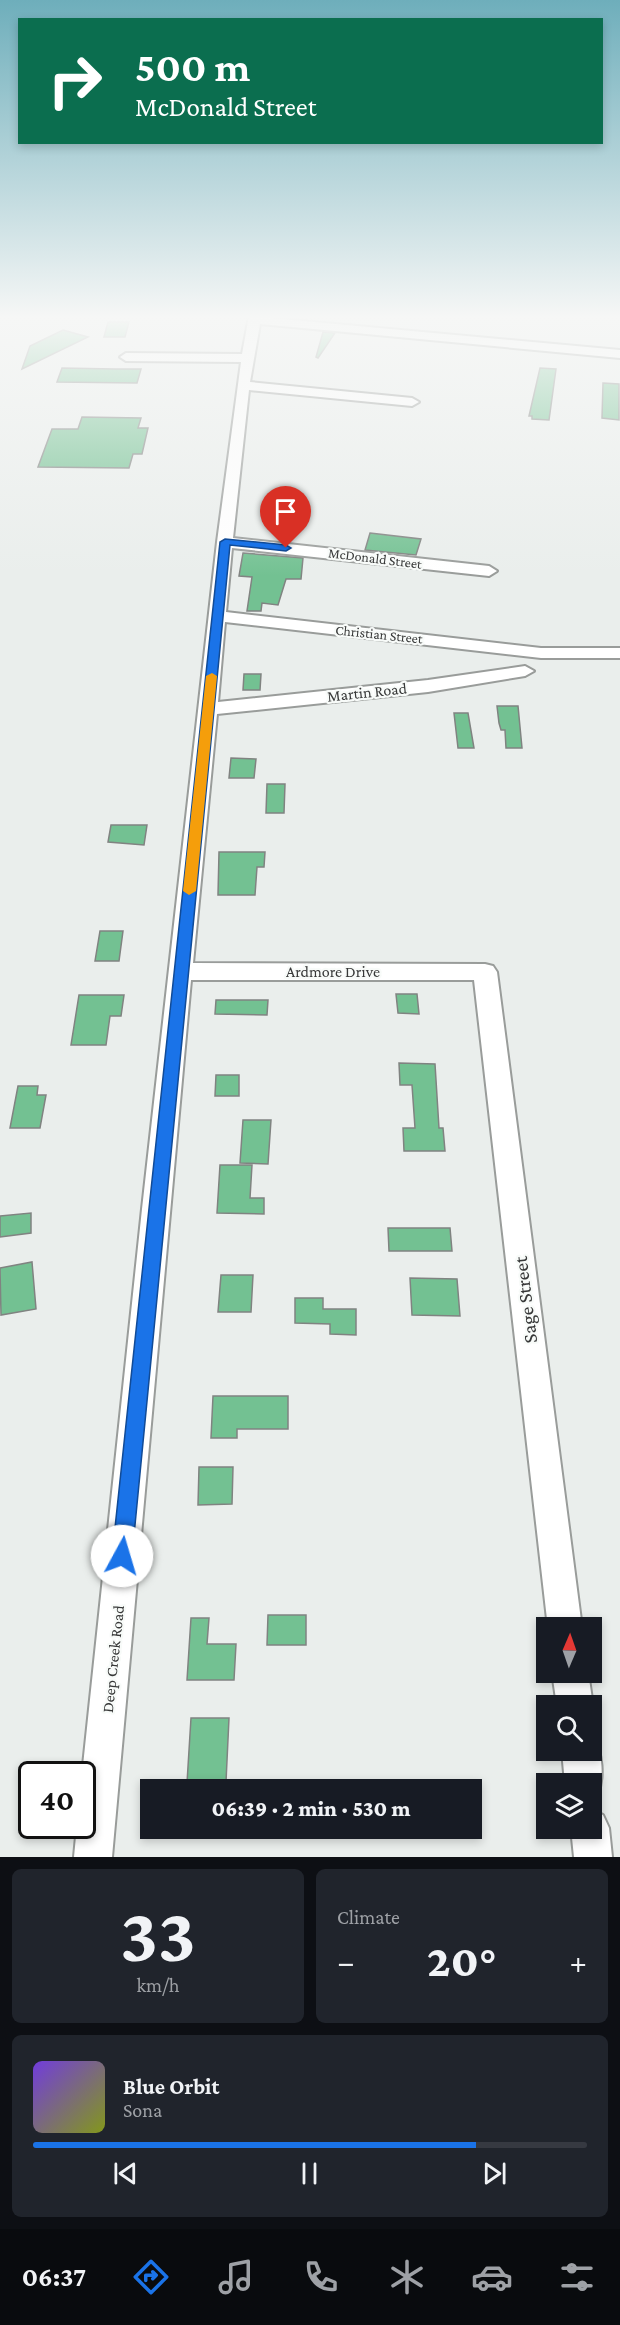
<!DOCTYPE html>
<html lang="en">
<head>
<meta charset="utf-8">
<style>
  :root { --surface:#171b24; --page:#20242c; --text:#f1f3f6; --muted:#9ea1a6; --line:#363941; --accent:#1a73e8 }
  body { margin:0; font-family:"Crimson Pro",serif; background:var(--page); color:var(--text); height:100vh; display:flex; flex-direction:column; font-size:22px; white-space:nowrap }
  * { box-sizing:border-box; margin:0 }
  p { font-size:20px; color:var(--muted) }
  .icon { flex:none; width:33px; height:33px; fill:none; stroke:currentColor; stroke-width:2; stroke-linecap:round; stroke-linejoin:round }
  .map { position:relative; height:1857px; overflow:hidden }
  .panel { display:flex; flex-direction:column; gap:12px; padding:12px; background:#0d0f14; flex:1 }
  .panel>* { flex:none }
  .guide { position:absolute; left:18px; top:18px; width:585px; height:126px; border-radius:0px; box-shadow:0 3px 9px #0003; background:#0b6e4f; color:#fff; overflow:hidden }
  .needle { width:39px; rotate:2deg }
  .fabs { position:absolute; left:536px; top:1617px; display:grid; gap:12px }
  .fabs a { display:grid; place-items:center; width:66px; height:66px; border-radius:0px; background:var(--surface); box-shadow:0 3px 9px #0003; font-size:30px }
  .speed { position:absolute; left:18px; top:1761px; display:flex; gap:12px; font-size:30px; font-weight:700; text-align:center }
  .speed>* { display:grid; place-content:center; width:78px; height:78px; border-radius:50%; background:var(--surface); box-shadow:0 3px 9px #0003; line-height:1 }
  .speed .limit { border:3px solid #111; border-radius:9px; background:#fff; color:#111 }
  .pin { position:absolute; display:grid; place-items:center; width:51px; height:51px; color:#fff; margin:-62px -26px; border-radius:50% 50% 50% 0; rotate:-45deg; box-shadow:0 0 6px #0007 }
  .pin .icon { rotate:45deg }
  .me { position:absolute; width:66px; margin:-33px; rotate:6deg; stroke-linejoin:round; filter:drop-shadow(0 0 4px #0008) }
  .turn { display:flex; align-items:center; gap:21px; height:126px; padding:0 18px; font-size:27px }
  .turn .icon { width:78px; height:78px; stroke-width:2.5 }
  .turn b { display:block; font-size:42px; line-height:51px }
  .big { font-size:45px; font-weight:800; line-height:1.1 }
  .panel .tile { flex:1; display:flex; flex-direction:column; justify-content:center; gap:9px; min-width:0; padding:0 21px; border-radius:9px; background:var(--page) }
  .panel .dial { align-items:center; gap:0 }
  .dial b { font-size:78px; line-height:1 }
  .song { display:flex; align-items:center; gap:18px }
  .cover { width:72px; height:72px; border-radius:9px; background:linear-gradient(135deg,hsl(260 70% 55%),hsl(70 70% 35%)) }
  .played { height:6px; border-radius:3px; background:linear-gradient(90deg,var(--accent) 80%,var(--line) 80%) }
  .keys { display:flex; justify-content:space-around; direction:ltr }
  .heat { display:flex; justify-content:space-between; align-items:center; font-size:33px; direction:ltr }
  .panel .tiles { flex:1; display:grid; gap:12px; grid-template-columns:1fr 1fr }
  .tile:last-child { grid-column:span 2 }
  .trip { position:absolute; left:140px; top:1779px; width:342px; height:60px; border-radius:0px; background:var(--surface); box-shadow:0 3px 9px #0003; font-weight:800; line-height:60px; text-align:center }
  .tabs { display:flex; height:96px; justify-content:space-around; align-items:center; background:#090b0e; color:var(--muted) }
  .tabs .icon { width:42px; height:42px }
  .tabs .active { color:var(--accent) }
  .tabs b { font-size:27px; color:var(--text) }
  .map>svg:first-child { display:block }
</style>
</head>
<body>
<div class="map">
<svg width="620" height="1857" viewBox="0 0 620 1857">
  <rect width="100%" height="100%" fill="#eaeeec"/>
  <!-- building -->
  <g fill="#73c192" stroke="#808381" stroke-width="1.5">
    <path d="M108 322H129L125 337H104Z"/>
    <path d="M63 330 88 337 22 369 30 346Z"/>
    <path d="M323 332 335 333 318 358 316 357Z"/>
    <path d="M62 368 115 369H141L137 383 57 382Z"/>
    <path d="M540 368 556 369 549 420 532 419V416H529Z"/>
    <path d="M603 383 619 384V420L602 418Z"/>
    <path d="M82 417 141 418 138 428H148L142 454H133L129 468 38 467 52 429H78Z"/>
    <path d="M370 533 421 539 416 555 365 550Z"/>
    <path d="M243 553 303 558 301 579H286L278 605 262 603 261 611H247L252 577 239 576Z"/>
    <path d="M244 674H261L260 690H243Z"/>
    <path d="M497 706H518L522 748H506L505 730H501L499 723Z"/>
    <path d="M454 713H468L474 748H458Z"/>
    <path d="M231 758 256 759 254 778H229Z"/>
    <path d="M267 784H285L284 813H266Z"/>
    <path d="M111 825H147L144 845 108 842Z"/>
    <path d="M219 852H265L264 867H257L255 895H218Z"/>
    <path d="M100 931H123L119 961H95Z"/>
    <path d="M396 994H417L419 1014 398 1013Z"/>
    <path d="M79 995H124L121 1016H110L106 1045H71Z"/>
    <path d="M216 1000H268L267 1015 215 1014Z"/>
    <path d="M399 1063 435 1064 439 1128H443L445 1151H404L403 1128H415L412 1085H400Z"/>
    <path d="M216 1075H239V1096H215Z"/>
    <path d="M18 1086H38L37 1095H46L40 1128H10Z"/>
    <path d="M243 1120H271L268 1164 240 1163Z"/>
    <path d="M220 1165H252L250 1198H264V1214L217 1213Z"/>
    <path d="M31 1213V1233L0 1237V1216Z"/>
    <path d="M388 1228H450L452 1251H389Z"/>
    <path d="M32 1262 36 1309 1 1315 0 1268Z"/>
    <path d="M221 1275H253L251 1312H218Z"/>
    <path d="M410 1278 457 1279 460 1316 412 1315Z"/>
    <path d="M295 1298H323V1309H356V1335L330 1334V1324L295 1323Z"/>
    <path d="M213 1396H288V1429H237V1438H211Z"/>
    <path d="M199 1467H233L232 1504 198 1505Z"/>
    <path d="M268 1615H306V1645H267Z"/>
    <path d="M191 1618H209L207 1644H236L234 1680H187Z"/>
    <path d="M191 1718H229L226 1782 187 1783Z"/>
  </g>
  <g fill="none" stroke-linecap="round" stroke-linejoin="round">
    <!-- minor casing -->
    <g stroke="#999c9a" stroke-width="4">
      <g id="minor">
        <path d="M249 316 620 350V358L260 324 250 382 412 398 419 402 412 406 249 390 233 538 489 566 497 571 489 576 232 548 226 612 541 648H620V658H541L225 622 218 702 428 680 525 666 534 671 525 676 428 692 217 714 193 963 485 964 493 966 497 972 582 1628H548L474 980H191L112 1857H74L77 1826H82V1775L142 1209 217 542 241 362 126 361 120 357 126 353 242 354Z"/>
        <path d="M552 1672H588L593 1706 591 1711V1706H557Z"/>
        <path d="M591 1736C604 1751 604 1780 597 1797L591 1800V1784H565L562 1750H591Z"/>
        <path d="M591 1809 603 1815 609 1828 612 1857H574L571 1828H591Z"/>
      </g>
    </g>
    <!-- minor -->
    <use href="#minor" fill="#fff" fill-rule="evenodd"/>
  </g>
  <!-- sky -->
  <linearGradient id="sky" x2="0" y2="1"><stop stop-color="#6eaebb"/><stop offset="0.55" stop-color="#f6f7f6"/><stop offset="1" stop-color="#f6f7f6" stop-opacity="0"/></linearGradient>
  <rect width="620" height="576" fill="url(#sky)"/>
  <!-- route -->
  <path fill="#1a73e8" stroke="#114b97" stroke-width="1.5" d="M225 539 286 545 291 548 286 551 230 545 132 1556 130 1563 122 1566 115 1563 112 1556 220 542Z"/>
  <!-- slow -->
  <path fill="#f59e0b" d="M212 673 217 676 196 891 189 895 183 891 206 676Z"/>
  <g text-anchor="middle" dominant-baseline="central" stroke-width="4.5" stroke-linejoin="round" paint-order="stroke">
    <!-- far-street labels -->
    <g font-size="14" fill="#373838" stroke="#f8fbf9">
      <text transform="translate(375 558) rotate(7)">McDonald Street</text>
      <text transform="translate(379 634) rotate(6)">Christian Street</text>
    </g>
    <!-- street labels -->
    <g font-size="16" fill="#373838" stroke="#f8fbf9">
      <text transform="translate(367 692) rotate(-6)">Martin Road</text>
      <text x="333" y="971">Ardmore Drive</text>
      <text transform="translate(113 1659) rotate(-84)">Deep Creek Road</text>
    </g>
    <!-- near-street labels -->
    <g font-size="20" fill="#373838" stroke="#f8fbf9">
      <text transform="translate(525 1300) rotate(-97)">Sage Street</text>
    </g>
  </g>
</svg>
<div class="fabs">
<a><svg class="needle" viewBox="-14 -14 28 28"><path d="M0-13l5 13h-10z" fill="#e53935"/><path d="M0 13l5-13h-10z" fill="#9ea1a6"/></svg></a>
<a><svg class="icon" aria-label="search" viewBox="0 0 24 24"><circle cx="10" cy="10" r="6"/><path d="M15 15l6 6"/></svg></a>
<a><svg class="icon" aria-label="layers" viewBox="0 0 24 24"><path d="M12 4l9 5-9 5-9-5zM3 14l9 5 9-5"/></svg></a>
</div>
<div class="speed"><div class="limit">40</div></div>
<div class="pin" style="left:286px;top:548px;background:#d93025"><svg class="icon" aria-label="arrive" viewBox="0 0 24 24"><path d="M6 21V4h12l-3 4 3 4H6"/></svg></div>
<svg class="me" style="left:122px;top:1556px" viewBox="-20 -20 40 40"><circle r="19" fill="#fff"/><path d="M0-13L10 11 0 6-10 11z" fill="#1a73e8"/></svg>
<div class="trip">06:39 · 2 min · 530 m</div>
<div class="guide">
<div class="turn"><svg class="icon" aria-label="right" viewBox="0 0 24 24"><path d="M7 20v-9h11M14 6l5 5-5 5"/></svg><div><b>500 m</b>McDonald Street</div></div>
</div>
</div>
<section class="panel">
<div class="tiles">
<div class="tile dial"><b>33</b><p>km/h</p></div>
<div class="tile"><p>Climate</p>
<div class="heat"><a>−</a><b class="big">20°</b><a>+</a></div>
</div>
<div class="tile">
<div class="song"><i class="cover"></i><div><b>Blue Orbit</b><p>Sona</p></div></div>
<div class="played"></div>
<div class="keys"><svg class="icon" aria-label="previous" viewBox="0 0 24 24"><path d="M18 5L8 12l10 7zM5 5v14"/></svg><svg class="icon" aria-label="pause" viewBox="0 0 24 24"><path d="M8 5v14M16 5v14"/></svg><svg class="icon" aria-label="next" viewBox="0 0 24 24"><path d="M6 5l10 7-10 7zM19 5v14"/></svg></div>
</div>
</div>
</section>
<nav class="tabs">
<b>06:37</b>
<svg class="icon active" aria-label="directions" viewBox="0 0 24 24"><path d="M12 3l9 9-9 9-9-9zM9 14v-3h6M13 9l2 2-2 2"/></svg>
<svg class="icon" aria-label="music" viewBox="0 0 24 24"><path d="M9 18V5l10-2v13"/><circle cx="6" cy="18" r="3"/><circle cx="16" cy="16" r="3"/></svg>
<svg class="icon" aria-label="phone" viewBox="0 0 24 24"><path d="M5 4h4l2 5-3 2q2 4 5 5l2-3 5 2v4C11 20 4 13 5 4z"/></svg>
<svg class="icon" aria-label="climate" viewBox="0 0 24 24"><path d="M12 3v18M4 7l16 10M4 17L20 7"/></svg>
<svg class="icon" aria-label="car" viewBox="0 0 24 24"><path d="M5 17H2v-5l4-1 3-4h7l3 4 3 1v5h-3M9 17h6M6 11h13"/><circle cx="7" cy="17" r="2"/><circle cx="17" cy="17" r="2"/></svg>
<svg class="icon" aria-label="filters" viewBox="0 0 24 24"><path d="M4 7h16M4 17h16"/><circle cx="9" cy="7" r="2"/><circle cx="15" cy="17" r="2"/></svg>
</nav>
</body>
</html>
